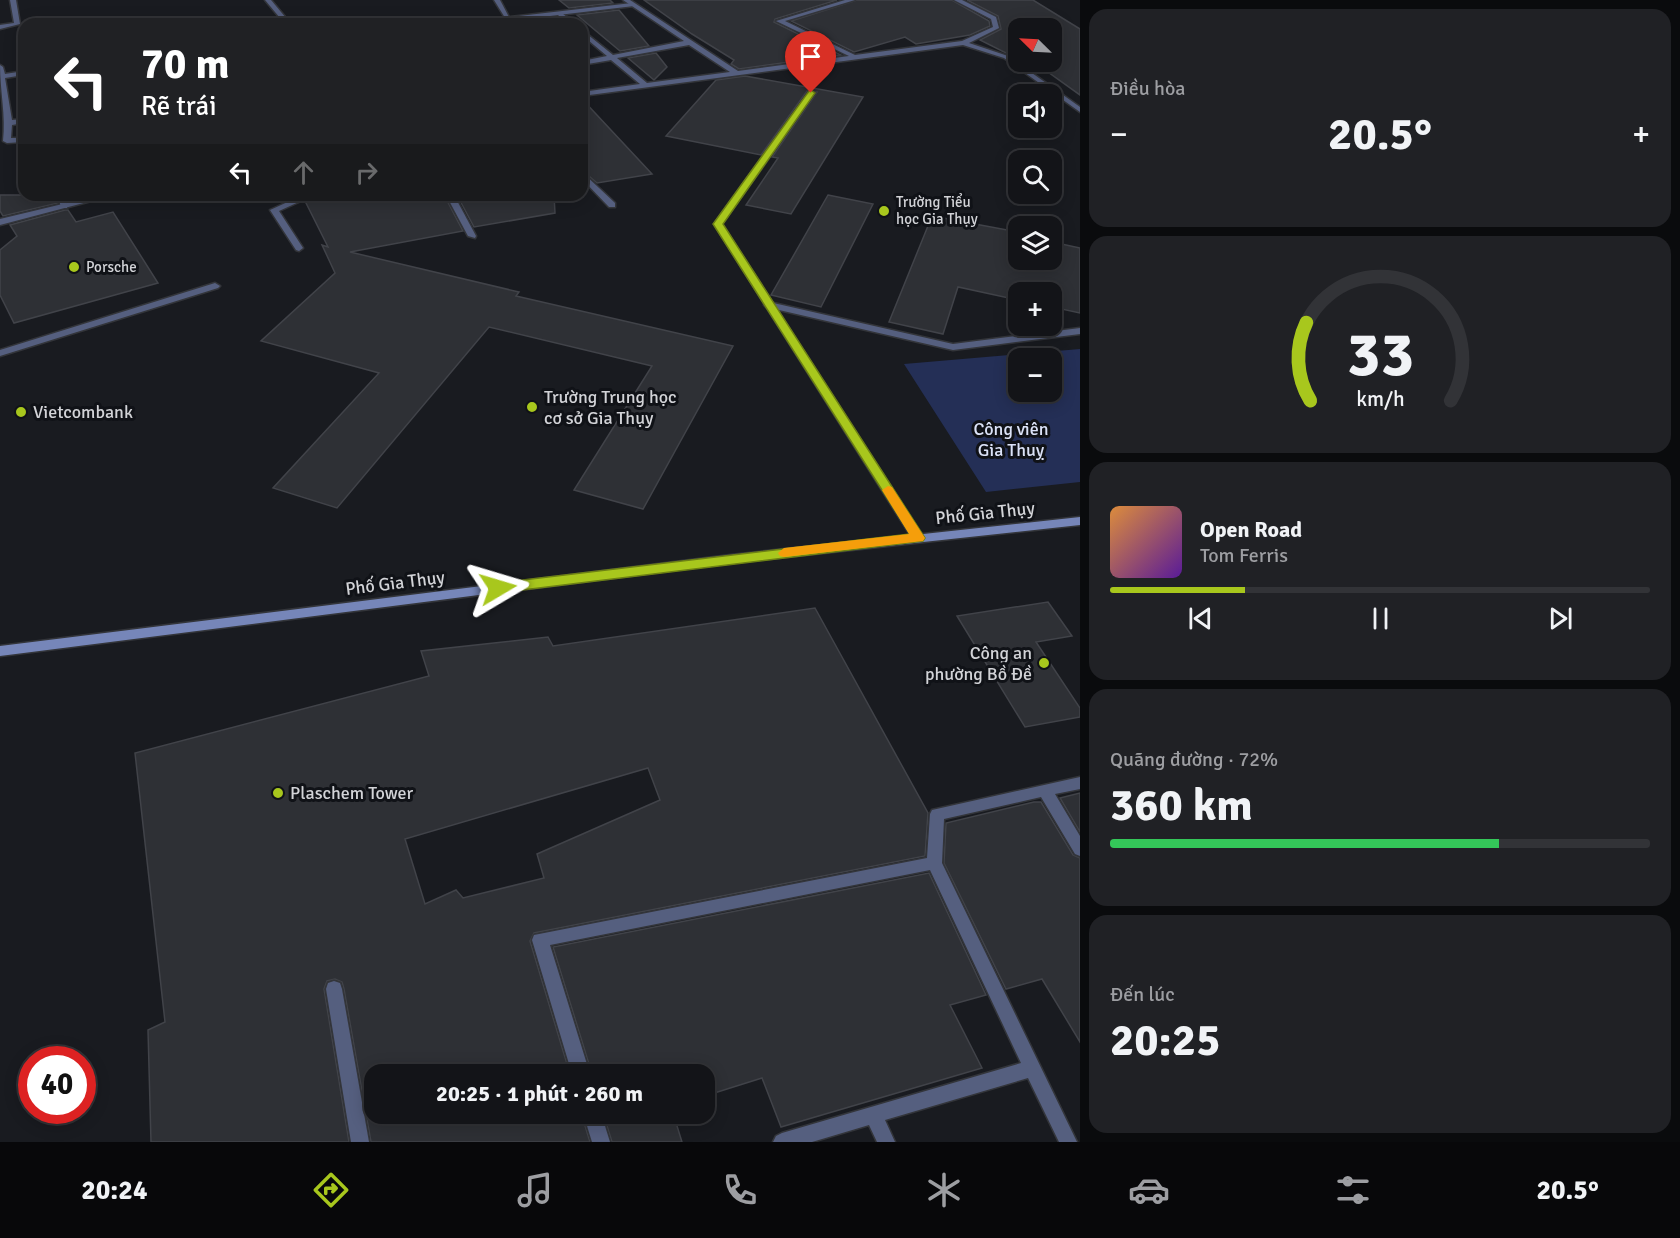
<!DOCTYPE html>
<html lang="vi">
<head>
<meta charset="utf-8">
<style>
  :root { --surface:#131418; --page:#202125; --text:#f1f3f6; --muted:#9d9ea2; --line:#323337; --accent:#a8c71d }
  body { margin:0; font-family:Signika,sans-serif; background:var(--page); color:var(--text); height:100vh; display:flex; flex-direction:column; font-size:22px; white-space:nowrap }
  * { box-sizing:border-box; margin:0 }
  p { font-size:20px; color:var(--muted) }
  .icon { flex:none; width:33px; height:33px; fill:none; stroke:currentColor; stroke-width:2; stroke-linecap:round; stroke-linejoin:round }
  .map { position:relative; flex:1; overflow:hidden }
  .drawer { display:flex; flex-direction:column; gap:9px; padding:9px; background:#0a0b0d; width:600px }
  .drawer>* { flex:none }
  .banner { position:absolute; left:18px; top:18px; width:570px; height:183px; border-radius:18px; box-shadow:0 3px 15px #0003,0 0 0 2px var(--line); background:#202124; color:#fff; overflow:hidden }
  .needle { width:39px; rotate:294deg }
  .buttons { position:absolute; left:1008px; top:18px; display:grid; gap:12px }
  .buttons a { display:grid; place-items:center; width:54px; height:54px; border-radius:12px; background:var(--surface); box-shadow:0 3px 15px #0003,0 0 0 2px var(--line); font-size:30px }
  .speed { position:absolute; left:18px; top:1046px; display:flex; gap:12px; font-size:30px; font-weight:700; text-align:center }
  .speed>* { display:grid; place-content:center; width:78px; height:78px; border-radius:50%; background:var(--surface); box-shadow:0 3px 15px #0003,0 0 0 2px var(--line); line-height:1 }
  .speed .limit { border:9px solid #d22; background:#fff; color:#111 }
  .pin { position:absolute; display:grid; place-items:center; width:51px; height:51px; color:#fff; margin:-62px -26px; border-radius:50% 50% 50% 0; rotate:-45deg; box-shadow:0 0 6px #0007 }
  .pin .icon { rotate:45deg }
  .me { position:absolute; width:66px; margin:-33px; rotate:83deg; stroke-linejoin:round; filter:drop-shadow(0 0 4px #0008) }
  .turn { display:flex; align-items:center; gap:21px; height:126px; padding:0 24px; font-size:27px }
  .turn .icon { width:78px; height:78px; stroke-width:2.5 }
  .turn b { display:block; font-size:42px; line-height:51px }
  .lanes { display:flex; align-items:center; height:57px; padding:0 24px; background:#0003; justify-content:center; gap:30px; direction:ltr }
  .lanes .off { opacity:.35 }
  .big { font-size:45px; font-weight:700; line-height:1.1 }
  .drawer .card { flex:1; display:flex; flex-direction:column; justify-content:center; gap:9px; min-width:0; padding:0 21px; border-radius:18px; background:var(--page) }
  .drawer .dial { align-items:center; gap:0 }
  .dial svg { height:156px; overflow:visible; fill:none; stroke:var(--line); stroke-width:7; stroke-linecap:round; text-anchor:middle }
  .dial text { fill:var(--text); stroke:none }
  .song { display:flex; align-items:center; gap:18px }
  .cover { width:72px; height:72px; border-radius:9px; background:linear-gradient(135deg,hsl(30 70% 55%),hsl(270 70% 35%)) }
  .played { height:6px; border-radius:3px; background:linear-gradient(90deg,var(--accent) 25%,var(--line) 25%) }
  .keys { display:flex; justify-content:space-around; direction:ltr }
  .heat { display:flex; justify-content:space-between; align-items:center; font-size:33px; direction:ltr }
  .charge { height:9px; border-radius:4px; background:linear-gradient(90deg,#34c759 72%,var(--line) 0) }
  .trip { position:absolute; left:364px; top:1064px; width:351px; height:60px; border-radius:18px; background:var(--surface); box-shadow:0 3px 15px #0003,0 0 0 2px var(--line); font-weight:700; line-height:60px; text-align:center }
  .tab-bar { display:flex; height:96px; justify-content:space-around; align-items:center; background:#08080a; color:var(--muted) }
  .tab-bar .icon { width:42px; height:42px }
  .tab-bar .current { color:var(--accent) }
  .tab-bar b { font-size:27px; color:var(--text) }
  main { display:flex; flex:1; min-height:0 }
  .map>svg:first-child { display:block }
</style>
</head>
<body>
<main>
<div class="map">
<svg width="1080" height="1142" viewBox="0 0 1080 1142">
  <rect width="100%" height="100%" fill="#191b20"/>
  <!-- green -->
  <path fill="#242f56" fill-rule="evenodd" d="M1080 349V482L986 492 904 364ZM1018 358H1052V392H1018Z"/>
  <!-- building -->
  <g fill="#2e3035" stroke="#414349" stroke-width="1.5" fill-rule="evenodd">
    <path d="M559 0H610L613 3 569 8Z"/>
    <path d="M644 0H837L775 19 774 22 841 55 739 69 731 64 734 60 692 34Z"/>
    <path d="M857 0H952L989 21 990 26 970 35 916 44 905 37 854 52 791 21Z"/>
    <path d="M967 0H1033L1080 29V95L1034 62H1052V28H1018V50L1014 47 1010 55 980 40 1001 29 998 16Z"/>
    <path d="M619 10 649 46 620 51 577 15Z"/>
    <path d="M656 53 667 67 654 80 628 58Z"/>
    <path d="M745 76 863 97 791 214 746 205 778 158 772 157 817 92 807 91 761 155 666 136 716 80Z"/>
    <path d="M582 99 652 174 597 183 582 170Z"/>
    <path d="M0 195H56L58 203 3 216 0 211Z"/>
    <path d="M302 195H444L463 231 350 252 519 292 516 296 733 346 643 509 574 490 652 366 489 327 337 508 273 488 379 373 261 341 335 273 322 245 328 247Z"/>
    <path d="M457 195H554L555 213 474 227Z"/>
    <path d="M828 195 873 204 821 307 771 295Z"/>
    <path d="M65 210H68L76 222 113 212 158 283 14 323 0 295V250L17 236 10 225Z"/>
    <path d="M932 216 1018 232V260H1052V242L1080 248V313L1052 307V292H1018V300L958 287 943 334 889 322Z"/>
    <path d="M1048 602 1072 636 1036 642 1080 708V717L1025 727 957 616Z"/>
    <path d="M815 608 928 813 925 856 534 933 530 941 570 1074H375V1113H581L590 1142H371L344 989 342 982 335 979 327 981 324 989 349 1142H151L148 1030 165 1022 135 753 429 676 421 651 548 637 553 646ZM648 768 660 800 537 854 544 878 463 898 456 890 425 904 405 839Z"/>
    <path d="M1080 793V832L1060 798Z"/>
    <path d="M1034 802H1041L1073 855 1080 858V1042L1042 979 1006 989 944 863 946 823Z"/>
    <path d="M929 873 986 995 950 1005 982 1068 781 1127 762 1078 705 1096V1074H592L553 947Z"/>
    <path d="M603 1113H673L682 1142H612Z"/>
  </g>
  <g fill="none" stroke-linecap="round" stroke-linejoin="round">
    <!-- lane casing -->
    <g stroke="#33353a" stroke-width="3">
      <g id="lane">
        <path d="M10 0H16L20 24 0 29V25L14 23Z"/>
        <path d="M632 3 634 6 483 24H463L466 22Z"/>
        <path d="M0 65 3 67 5 74 24 71V75L5 78 12 120 24 119V123L12 125 11 138H24V142L7 143 3 141C6 116 0 91 0 65Z"/>
        <path d="M58 195H66L67 208H61Z"/>
        <path d="M769 302 953 344 1080 328V334L953 350 766 307 764 305Z"/>
      </g>
    </g>
    <!-- street casing -->
    <g stroke="#33353a" stroke-width="3">
      <g id="street">
        <path d="M265 0H271L291 24H285Z"/>
        <path d="M494 0H500L511 21H507Z"/>
        <path d="M623 0H630L738 71 849 56 776 21 845 0H855L785 21 855 55 962 41 993 27 991 19 954 0H962L996 17 999 28 969 43 1008 56 1080 107V112L1004 58 963 45 582 96V92L640 84 611 60 582 65V61L607 56 582 35V30L613 55 684 41ZM689 45 730 72 647 83 617 58Z"/>
        <path d="M561 13 563 14 576 24H569L559 16 558 15Z"/>
        <path d="M809 92 815 93 722 224 922 535 924 538 922 541H914L714 224Z"/>
        <path d="M582 172 615 203V207H609L582 179Z"/>
        <path d="M100 195H114L0 225V219Z"/>
        <path d="M290 195H298L301 201 279 211 303 248 299 251 296 250 270 210 292 200Z"/>
        <path d="M446 195H454L476 236 475 238 468 236Z"/>
        <path d="M215 283 220 286 218 288 0 356V350Z"/>
        <path d="M1080 777V789L1055 794 1080 836V856L1075 854 1041 797 944 819 942 863 1077 1142H1059L1028 1078 885 1120 895 1142H877L869 1125 812 1142H773L776 1136 782 1133 1021 1063 930 870 550 945 590 1074H572L532 940 534 935 927 858 930 814 932 810Z"/>
        <path d="M334 981 340 983 342 989 369 1142H351L326 989 328 983Z"/>
        <path d="M583 1113H601L610 1142H592Z"/>
      </g>
    </g>
    <!-- secondary casing -->
    <g stroke="#33353a" stroke-width="3">
      <path id="secondary" d="M1080 517V525L731 563 0 656V646L731 555Z"/>
    </g>
    <!-- lane -->
    <use href="#lane" fill="#555f7f" fill-rule="evenodd"/>
    <!-- street -->
    <use href="#street" fill="#555f7f" fill-rule="evenodd"/>
    <!-- secondary -->
    <use href="#secondary" fill="#7686b9" fill-rule="evenodd"/>
  </g>
  <!-- route -->
  <path fill="#a8c71d" stroke="#6d8113" stroke-width="1.5" d="M811 90 815 93 723 224 923 535 925 538 923 541 498 593 493 592 491 588 493 585 498 583 910 534 713 224 809 91Z"/>
  <!-- slow -->
  <path fill="#f59e0b" d="M888 486 892 487 923 535 925 538 923 541 784 557 780 556 778 553 784 548 909 534 882 490Z"/>
  <!-- markers -->
  <g fill="#a8c71d" stroke="#101217" stroke-width="2">
    <circle cx="884" cy="211" r="6"/>
    <circle cx="74" cy="267" r="6"/>
    <circle cx="532" cy="407" r="6"/>
    <circle cx="21" cy="412" r="6"/>
    <circle cx="1044" cy="663" r="6"/>
    <circle cx="278" cy="793" r="6"/>
  </g>
  <g text-anchor="middle" dominant-baseline="central" stroke-width="6" stroke-linejoin="round" paint-order="stroke">
    <!-- far-poi labels -->
    <g font-size="15" fill="#d2d3d7" stroke="#101217" text-anchor="start">
      <text x="896" y="202">Trường Tiểu<tspan x="896" dy="17">học Gia Thụy</tspan></text>
      <text x="86" y="267">Porsche</text>
    </g>
    <!-- poi labels -->
    <g font-size="18" fill="#d2d3d7" stroke="#101217" text-anchor="start">
      <text x="544" y="397">Trường Trung học<tspan x="544" dy="21">cơ sở Gia Thụy</tspan></text>
      <text x="33" y="412">Vietcombank</text>
      <text x="1032" y="653" text-anchor="end">Công an<tspan x="1032" dy="21">phường Bồ Đề</tspan></text>
      <text x="290" y="793">Plaschem Tower</text>
    </g>
    <!-- park labels -->
    <g font-size="18" fill="#dbe2f7" stroke="#101217">
      <text x="1011" y="429">Công viên<tspan x="1011" dy="21">Gia Thuỵ</tspan></text>
    </g>
    <!-- street labels -->
    <g font-size="18" fill="#d2d3d7" stroke="#101217">
      <text transform="translate(985 513) rotate(-6)">Phố Gia Thụy</text>
      <text transform="translate(395 583) rotate(-7)">Phố Gia Thụy</text>
    </g>
  </g>
</svg>
<div class="buttons">
<a><svg class="needle" viewBox="-14 -14 28 28"><path d="M0-13l5 13h-10z" fill="#e53935"/><path d="M0 13l5-13h-10z" fill="#9d9ea2"/></svg></a>
<a><svg class="icon" aria-label="sound" viewBox="0 0 24 24"><path d="M4 9h4l5-4v14l-5-4H4zM17 9q2 3 0 6"/></svg></a>
<a><svg class="icon" aria-label="search" viewBox="0 0 24 24"><circle cx="10" cy="10" r="6"/><path d="M15 15l6 6"/></svg></a>
<a><svg class="icon" aria-label="layers" viewBox="0 0 24 24"><path d="M12 4l9 5-9 5-9-5zM3 14l9 5 9-5"/></svg></a>
<a>+</a>
<a>−</a>
</div>
<div class="speed"><div class="limit">40</div></div>
<div class="pin" style="left:811px;top:93px;background:#d93025"><svg class="icon" aria-label="arrive" viewBox="0 0 24 24"><path d="M6 21V4h12l-3 4 3 4H6"/></svg></div>
<svg class="me" style="left:498px;top:588px" viewBox="-20 -20 40 40"><path d="M0-17L14 15 0 8-14 15z" fill="#a8c71d" stroke="#fff" stroke-width="4"/></svg>
<div class="trip">20:25 · 1 phút · 260 m</div>
<div class="banner">
<div class="turn"><svg class="icon" aria-label="left" viewBox="0 0 24 24"><path d="M17 20v-9H6M10 6l-5 5 5 5"/></svg><div><b>70 m</b>Rẽ trái</div></div>
<div class="lanes"><svg class="icon" aria-label="left" viewBox="0 0 24 24"><path d="M17 20v-9H6M10 6l-5 5 5 5"/></svg><svg class="icon off" aria-label="ahead" viewBox="0 0 24 24"><path d="M12 20V5M6 11l6-6 6 6"/></svg><svg class="icon off" aria-label="right" viewBox="0 0 24 24"><path d="M7 20v-9h11M14 6l5 5-5 5"/></svg></div>
</div>
</div>
<section class="drawer">
<div class="card"><p>Điều hòa</p>
<div class="heat"><a>−</a><b class="big">20.5°</b><a>+</a></div>
</div>
<div class="card dial"><svg viewBox="0 0 100 80">
<path d="M14 69A42 42 0 1 1 86 69"/>
<path d="M14 69A42 42 0 0 1 12 29" stroke="#a8c71d"/>
<text x="50" y="56" font-size="32" font-weight="700">33</text>
<text x="50" y="72" font-size="11">km/h</text>
</svg></div>
<div class="card">
<div class="song"><i class="cover"></i><div><b>Open Road</b><p>Tom Ferris</p></div></div>
<div class="played"></div>
<div class="keys"><svg class="icon" aria-label="previous" viewBox="0 0 24 24"><path d="M18 5L8 12l10 7zM5 5v14"/></svg><svg class="icon" aria-label="pause" viewBox="0 0 24 24"><path d="M8 5v14M16 5v14"/></svg><svg class="icon" aria-label="next" viewBox="0 0 24 24"><path d="M6 5l10 7-10 7zM19 5v14"/></svg></div>
</div>
<div class="card"><p>Quãng đường · 72%</p><b class="big">360 km</b><div class="charge"></div></div>
<div class="card"><p>Đến lúc</p><b class="big">20:25</b></div>
</section>
</main>
<nav class="tab-bar">
<b>20:24</b>
<svg class="icon current" aria-label="directions" viewBox="0 0 24 24"><path d="M12 3l9 9-9 9-9-9zM9 14v-3h6M13 9l2 2-2 2"/></svg>
<svg class="icon" aria-label="music" viewBox="0 0 24 24"><path d="M9 18V5l10-2v13"/><circle cx="6" cy="18" r="3"/><circle cx="16" cy="16" r="3"/></svg>
<svg class="icon" aria-label="phone" viewBox="0 0 24 24"><path d="M5 4h4l2 5-3 2q2 4 5 5l2-3 5 2v4C11 20 4 13 5 4z"/></svg>
<svg class="icon" aria-label="climate" viewBox="0 0 24 24"><path d="M12 3v18M4 7l16 10M4 17L20 7"/></svg>
<svg class="icon" aria-label="car" viewBox="0 0 24 24"><path d="M5 17H2v-5l4-1 3-4h7l3 4 3 1v5h-3M9 17h6M6 11h13"/><circle cx="7" cy="17" r="2"/><circle cx="17" cy="17" r="2"/></svg>
<svg class="icon" aria-label="filters" viewBox="0 0 24 24"><path d="M4 7h16M4 17h16"/><circle cx="9" cy="7" r="2"/><circle cx="15" cy="17" r="2"/></svg>
<b>20.5°</b>
</nav>
</body>
</html>
